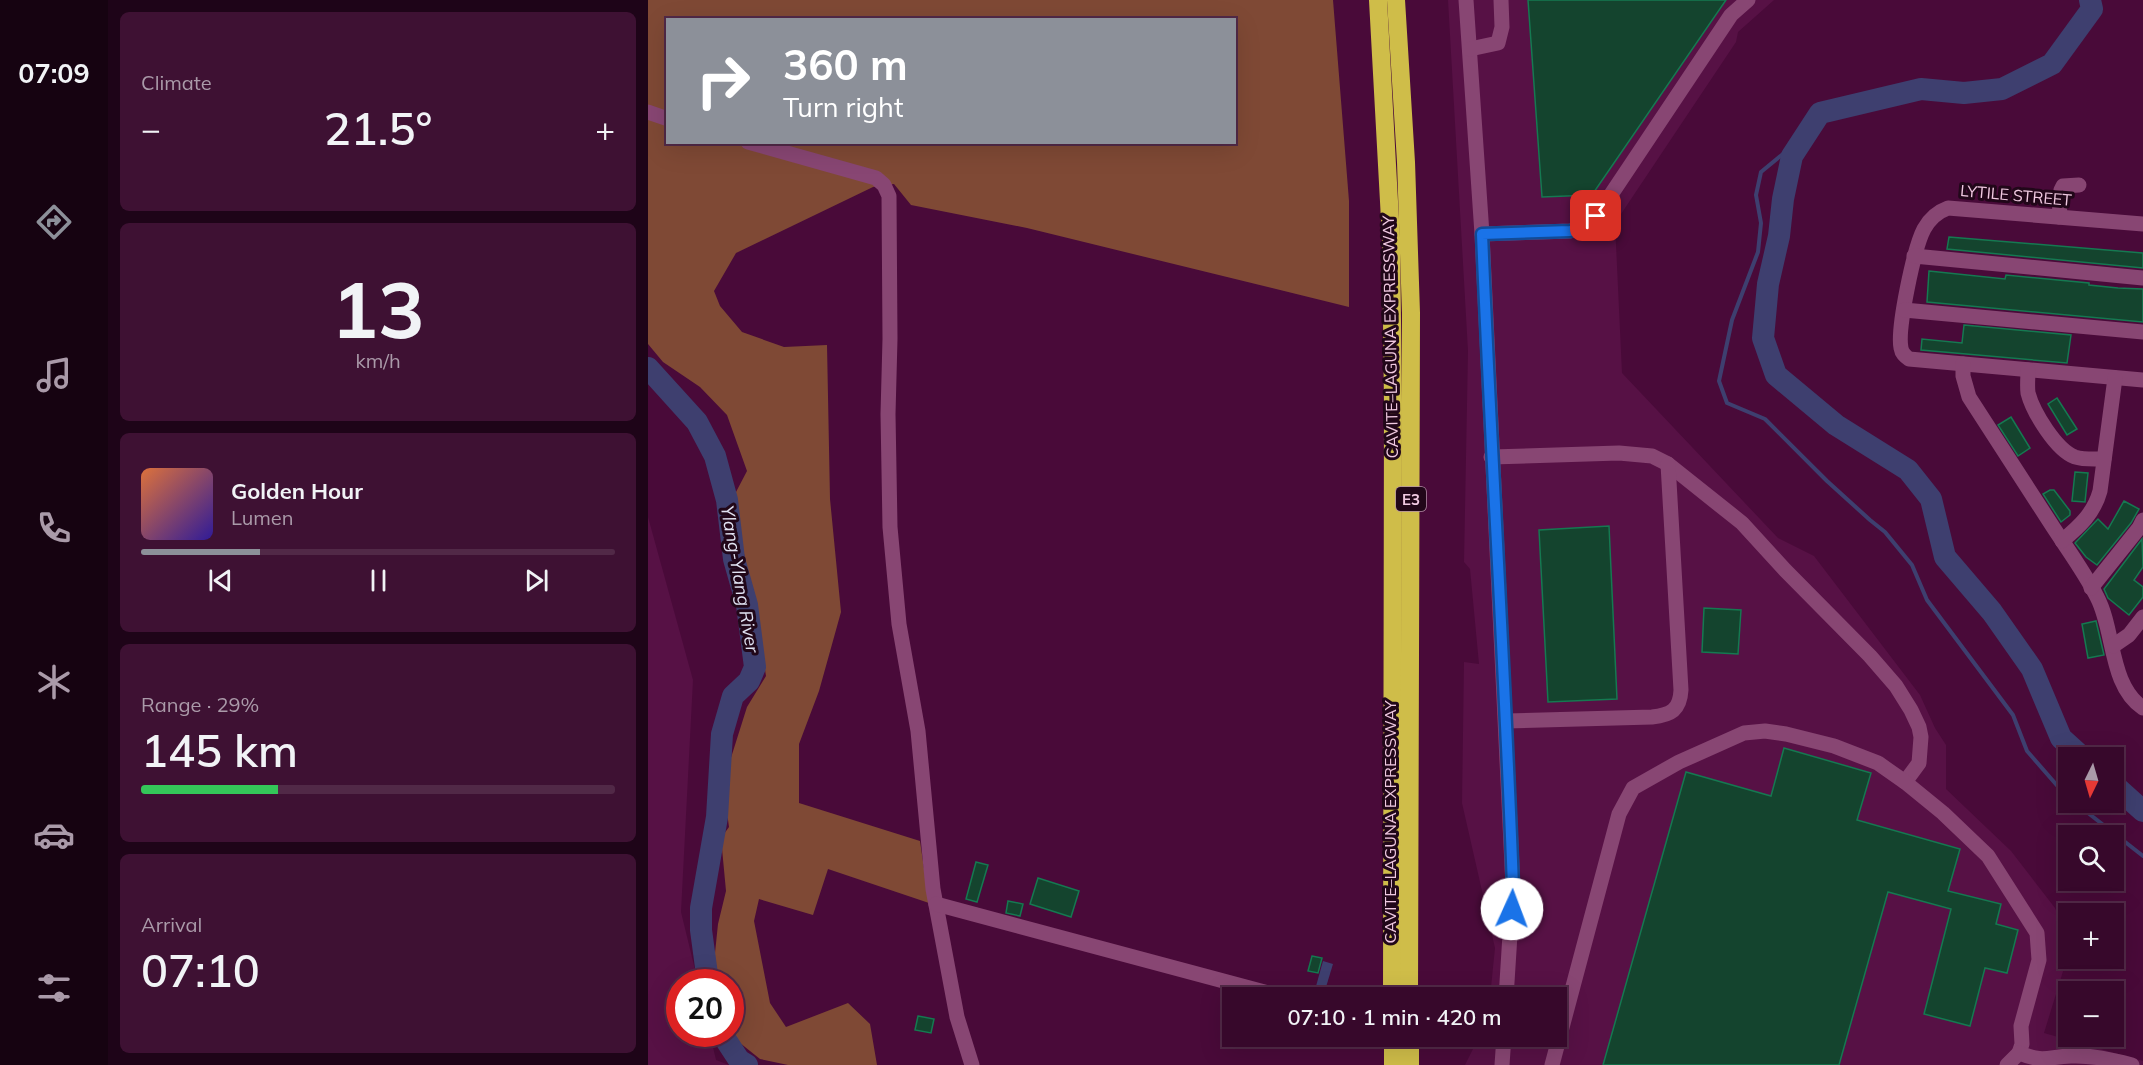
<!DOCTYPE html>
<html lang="en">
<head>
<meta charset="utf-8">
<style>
  :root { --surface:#37082b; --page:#3e1133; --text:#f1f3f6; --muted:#aa9aa9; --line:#512947; --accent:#8c9099 }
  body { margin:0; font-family:Mulish,sans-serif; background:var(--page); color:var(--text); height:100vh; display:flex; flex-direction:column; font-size:22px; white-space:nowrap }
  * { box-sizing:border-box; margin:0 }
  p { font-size:20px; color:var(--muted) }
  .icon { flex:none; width:33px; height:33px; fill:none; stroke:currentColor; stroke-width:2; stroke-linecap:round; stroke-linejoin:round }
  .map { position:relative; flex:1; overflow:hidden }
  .side { display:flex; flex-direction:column; gap:12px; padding:12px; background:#1e0418; width:540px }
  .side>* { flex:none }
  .hud { position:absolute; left:18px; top:18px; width:570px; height:126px; border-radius:0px; box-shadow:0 6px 24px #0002,0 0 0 2px var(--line); background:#8c9099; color:#fff; overflow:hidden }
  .needle { width:39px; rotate:185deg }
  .controls { position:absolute; left:1410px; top:747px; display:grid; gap:12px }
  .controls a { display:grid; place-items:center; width:66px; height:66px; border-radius:0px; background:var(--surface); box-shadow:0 6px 24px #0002,0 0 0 2px var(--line); font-size:30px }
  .speed { position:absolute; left:18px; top:969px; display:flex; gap:12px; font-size:30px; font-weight:700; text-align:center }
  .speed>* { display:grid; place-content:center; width:78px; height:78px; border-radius:50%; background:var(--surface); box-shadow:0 6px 24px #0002,0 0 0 2px var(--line); line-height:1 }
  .speed .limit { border:9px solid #d22; background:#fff; color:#111 }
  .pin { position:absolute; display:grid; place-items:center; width:51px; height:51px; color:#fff; margin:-26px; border-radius:12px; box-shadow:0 3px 9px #0006 }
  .me { position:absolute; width:66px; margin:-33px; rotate:2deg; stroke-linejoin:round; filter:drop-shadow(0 0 4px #0008) }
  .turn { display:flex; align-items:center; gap:21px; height:126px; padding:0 18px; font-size:27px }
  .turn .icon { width:78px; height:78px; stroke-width:2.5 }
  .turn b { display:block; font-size:42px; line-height:51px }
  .big { font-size:45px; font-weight:600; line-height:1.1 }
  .side .tile { flex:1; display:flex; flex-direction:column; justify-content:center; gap:9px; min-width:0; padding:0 21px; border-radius:9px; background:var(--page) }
  .side .dial { align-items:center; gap:0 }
  .dial b { font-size:78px; line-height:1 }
  .song { display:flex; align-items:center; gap:18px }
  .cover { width:72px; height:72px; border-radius:9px; background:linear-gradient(135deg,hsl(20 70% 55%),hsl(250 70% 35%)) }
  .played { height:6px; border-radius:3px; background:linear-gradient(90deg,var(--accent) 25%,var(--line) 25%) }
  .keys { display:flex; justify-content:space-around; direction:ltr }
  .heat { display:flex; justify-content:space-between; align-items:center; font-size:33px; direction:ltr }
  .charge { height:9px; border-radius:4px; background:linear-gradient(90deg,#34c759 29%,var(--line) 0) }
  .trip { position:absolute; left:574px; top:987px; width:345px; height:60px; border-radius:0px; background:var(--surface); box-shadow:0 6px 24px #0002,0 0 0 2px var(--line); font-weight:600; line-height:60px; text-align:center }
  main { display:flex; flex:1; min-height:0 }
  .menu { display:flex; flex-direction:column; width:108px; justify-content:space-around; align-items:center; background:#160311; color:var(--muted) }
  .menu .icon { width:42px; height:42px }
  .menu .active { color:var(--accent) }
  .menu b { font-size:27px; color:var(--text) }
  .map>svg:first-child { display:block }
</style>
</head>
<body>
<main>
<nav class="menu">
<b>07:09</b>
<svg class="icon active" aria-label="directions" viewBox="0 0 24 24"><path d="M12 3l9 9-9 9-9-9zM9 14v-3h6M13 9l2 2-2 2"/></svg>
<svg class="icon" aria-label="music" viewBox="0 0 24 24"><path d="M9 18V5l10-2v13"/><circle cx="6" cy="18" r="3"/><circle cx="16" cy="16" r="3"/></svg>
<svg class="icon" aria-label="phone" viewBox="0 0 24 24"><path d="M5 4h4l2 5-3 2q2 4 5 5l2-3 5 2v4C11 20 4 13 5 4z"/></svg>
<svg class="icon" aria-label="climate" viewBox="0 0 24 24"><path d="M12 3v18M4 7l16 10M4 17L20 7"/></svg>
<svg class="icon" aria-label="car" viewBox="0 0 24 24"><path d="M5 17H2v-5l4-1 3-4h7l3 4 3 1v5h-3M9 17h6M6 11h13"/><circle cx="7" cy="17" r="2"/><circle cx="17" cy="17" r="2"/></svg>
<svg class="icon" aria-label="filters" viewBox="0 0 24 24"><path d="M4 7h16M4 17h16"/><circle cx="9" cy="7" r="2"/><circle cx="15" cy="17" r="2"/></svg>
</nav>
<section class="side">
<div class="tile"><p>Climate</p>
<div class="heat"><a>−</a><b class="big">21.5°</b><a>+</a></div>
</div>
<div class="tile dial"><b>13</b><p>km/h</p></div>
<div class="tile">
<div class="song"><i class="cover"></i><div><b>Golden Hour</b><p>Lumen</p></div></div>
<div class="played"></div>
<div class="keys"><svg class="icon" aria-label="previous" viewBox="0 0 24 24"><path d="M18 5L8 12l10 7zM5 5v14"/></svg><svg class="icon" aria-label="pause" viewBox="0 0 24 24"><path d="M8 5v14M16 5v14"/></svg><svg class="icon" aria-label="next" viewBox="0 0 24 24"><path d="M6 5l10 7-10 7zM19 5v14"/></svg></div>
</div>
<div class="tile"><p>Range · 29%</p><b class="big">145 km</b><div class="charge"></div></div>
<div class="tile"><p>Arrival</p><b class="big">07:10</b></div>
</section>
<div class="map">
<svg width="1495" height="1065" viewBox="0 0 1495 1065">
  <rect width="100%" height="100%" fill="#490a39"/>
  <!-- built -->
  <g fill="#571145">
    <path d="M800 0H1126L1090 32 1088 42 967 223 974 373 1130 538 1166 556 1272 695 1287 728 1298 745V789L1363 851 1407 908 1420 938V955L1396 1033 1495 1061V1065H817L831 1037 909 1036V998L842 997 847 948 814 803 816 662 831 664 822 569 816 562 820 351Z"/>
    <path d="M0 517 45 680 33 912 50 982H32V1034H62L68 1060 81 1065H0Z"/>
  </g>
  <!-- forest -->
  <path fill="#7f4935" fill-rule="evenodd" d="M0 0H685L701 201V307L379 228 263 205 246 184 225 187 88 253 66 291 72 306 94 332 136 347 179 345 182 499 193 612 171 691 151 744V803L272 841 281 903 180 869 165 915 111 899 106 921 122 1003 138 1027 200 1003 222 1024 229 1065H140L112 1059 87 1039 83 1029 82 982H64L70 924 78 891 73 838 81 827 75 783 99 707 118 676 106 602 88 515V492L99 471 79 415 52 387 15 362 0 344ZM20 20H586V142H20Z"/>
  <!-- water -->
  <path fill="#3e3f6f" d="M675 961 685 964 675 997H665Z"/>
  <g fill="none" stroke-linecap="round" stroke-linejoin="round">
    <!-- stream -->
    <g stroke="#3e3f6f" stroke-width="4">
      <path d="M1158 135 1113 172 1108 195 1113 223 1110 252 1084 320 1071 381 1079 403 1117 419 1179 481 1222 520 1237 532 1264 565 1279 600 1365 715 1379 751 1420 798"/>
      <path d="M1426 802 1495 856"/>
      <path d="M1430 802 1443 811 1454 813 1464 807 1470 795 1488 805"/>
    </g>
    <!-- river -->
    <g stroke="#3e3f6f" stroke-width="22">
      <path d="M0 368 49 422 67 456 79 500 86 559 99 605 107 667 101 681 85 696 74 734 69 817 53 908V930L60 982"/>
      <path d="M1435 758 1413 738 1384 669 1344 612 1297 557 1283 499 1260 470 1188 425 1128 375 1115 338 1120 284 1131 236 1135 199 1144 156 1172 113 1273 89 1316 93 1354 89 1404 64 1444 9 1442 0"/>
      <path d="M1466 785 1495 811"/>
      <path d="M74 1034 91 1060 99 1065"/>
    </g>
  </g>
  <!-- building -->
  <g fill="#14442e" stroke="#157951" stroke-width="1.5">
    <path d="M880 0H1078L944 195 894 197Z"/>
    <path d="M1301 237 1495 253V268L1299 249Z"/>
    <path d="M1281 271 1357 279 1358 275 1441 283V285L1470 288 1495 289V322L1279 302Z"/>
    <path d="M1316 325 1423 335 1419 363 1273 350 1274 339 1314 343Z"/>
    <path d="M1409 398 1429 429 1419 435 1400 404Z"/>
    <path d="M1363 417 1382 448 1370 456 1350 425Z"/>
    <path d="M1427 472 1440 473 1437 502 1424 501Z"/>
    <path d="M1402 490H1406L1422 511V515L1413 522 1395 494Z"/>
    <path d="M1476 501 1491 509 1483 523 1449 565 1438 557 1427 543 1450 519 1460 529Z"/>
    <path d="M961 526 969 699 900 702 891 530Z"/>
    <path d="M1494 539 1495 567 1486 580 1495 587V597L1481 615 1460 598 1456 589Z"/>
    <path d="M1056 608 1093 610 1090 654 1054 652Z"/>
    <path d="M1448 621 1456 655 1440 658 1434 624Z"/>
    <path d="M1136 748 1223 773 1209 820 1312 849 1300 891 1353 904 1348 924 1370 930 1359 973 1337 968 1322 1026 1276 1014 1303 909 1240 892 1191 1065H955L1038 772 1123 796Z"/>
    <path d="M328 862 340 865 329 902 318 899Z"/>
    <path d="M390 878 431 891 423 917 382 904Z"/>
    <path d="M360 901 375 904 372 916 358 913Z"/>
    <path d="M664 956 674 958 670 973 660 971Z"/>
    <path d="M270 1016 286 1019 283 1033 267 1030Z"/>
  </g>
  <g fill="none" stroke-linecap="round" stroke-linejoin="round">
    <!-- minor -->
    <g stroke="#884673" stroke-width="15">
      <path d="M818 0 834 234 865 887 858 998"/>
      <path d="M822 49 850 43 854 27 853 0"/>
      <path d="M0 112 20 119"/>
      <path d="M100 142 228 178 236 185 241 196 242 339 240 414 242 527 251 624 270 731 285 889 309 1017 324 1065"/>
      <path d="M1411 217 1413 190 1415 186 1431 185"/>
      <path d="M1495 224 1300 208C1289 212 1282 218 1276 229 1266 248 1249 329 1253 348 1254 354 1257 356 1261 359L1495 380"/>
      <path d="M834 234 922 231 935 228 948 217 1083 15 1100 0"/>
      <path d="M1266 256 1495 278"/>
      <path d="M1256 310 1495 332"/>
      <path d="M1315 364V376L1321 397C1349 441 1377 484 1405 527 1420 550 1437 573 1449 597 1467 631 1461 685 1495 708"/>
      <path d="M1380 370C1380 377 1379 386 1380 393 1385 412 1408 450 1427 457 1436 460 1447 459 1456 459"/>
      <path d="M843 457 971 453 1004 456 1020 464 1094 523 1137 570 1222 656 1248 686 1263 710 1271 727 1273 737 1271 763 1257 782"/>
      <path d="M1414 541C1432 526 1446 513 1452 491L1467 378"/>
      <path d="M1443 588 1491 528 1495 520"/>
      <path d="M1465 646 1481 635 1495 617"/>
      <path d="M858 721 1004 717C1023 715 1032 710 1033 690L1020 464"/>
      <path d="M288 904 639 998"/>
      <path d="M854 1065 856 1036"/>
      <path d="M904 1065 971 814 985 788 1031 762 1096 733 1117 731 1138 734 1186 746 1230 763 1257 782 1295 813 1340 856 1389 933 1391 960 1373 1026 1374 1044 1371 1053"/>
      <path d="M1359 1065 1371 1053C1397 1063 1398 1057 1423 1056 1443 1055 1464 1060 1484 1065"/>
    </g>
    <!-- highway -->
    <g stroke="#cfbd49" stroke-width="18">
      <path d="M730 0 743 238 745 403 744 998"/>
      <path d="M748 0 758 162 763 313 761 998"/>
      <path d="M745 1036V1065"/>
      <path d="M762 1036V1065"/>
    </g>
  </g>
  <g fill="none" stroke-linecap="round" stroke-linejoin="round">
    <!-- route casing -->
    <g stroke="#114b97" stroke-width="15">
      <path id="route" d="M864 909 865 887C857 669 843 452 834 234L922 231 934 228 948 216"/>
    </g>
    <!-- route -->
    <use href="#route" stroke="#1a73e8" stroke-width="10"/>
  </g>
  <g text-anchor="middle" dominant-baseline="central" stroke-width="6" stroke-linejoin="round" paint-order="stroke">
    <!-- shield labels -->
    <rect fill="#210719" stroke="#b390a6" stroke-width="1.5" x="748" y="487" width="30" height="24" rx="4.5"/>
    <g font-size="15" font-weight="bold" fill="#f1cae2">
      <text x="763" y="499">E3</text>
    </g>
    <!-- street labels -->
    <g font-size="16" fill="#f1cae2" stroke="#210719">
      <text transform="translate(1368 195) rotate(5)">LYTILE STREET</text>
      <text transform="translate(742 337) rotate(-91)">CAVITE–LAGUNA EXPRESSWAY</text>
      <text transform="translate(742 822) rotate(-90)">CAVITE–LAGUNA EXPRESSWAY</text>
    </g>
    <!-- water labels -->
    <g font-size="18" font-style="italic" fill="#e1e3f3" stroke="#210719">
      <text transform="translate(92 579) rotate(80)">Ylang-Ylang River</text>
    </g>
  </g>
</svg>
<div class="controls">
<a><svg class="needle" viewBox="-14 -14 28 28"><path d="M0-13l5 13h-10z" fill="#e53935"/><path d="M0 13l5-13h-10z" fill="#aa9aa9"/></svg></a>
<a><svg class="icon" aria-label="search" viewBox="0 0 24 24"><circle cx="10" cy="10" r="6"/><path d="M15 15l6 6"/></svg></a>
<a>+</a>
<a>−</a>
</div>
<div class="speed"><div class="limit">20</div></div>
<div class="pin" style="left:948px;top:216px;background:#d93025"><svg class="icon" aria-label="arrive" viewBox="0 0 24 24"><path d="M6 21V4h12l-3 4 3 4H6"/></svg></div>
<svg class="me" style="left:864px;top:909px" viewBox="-20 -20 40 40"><circle r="19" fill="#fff"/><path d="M0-13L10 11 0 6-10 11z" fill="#1a73e8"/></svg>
<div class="trip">07:10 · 1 min · 420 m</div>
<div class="hud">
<div class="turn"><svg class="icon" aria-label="right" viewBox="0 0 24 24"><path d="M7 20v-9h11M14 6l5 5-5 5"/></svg><div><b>360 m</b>Turn right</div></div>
</div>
</div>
</main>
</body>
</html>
